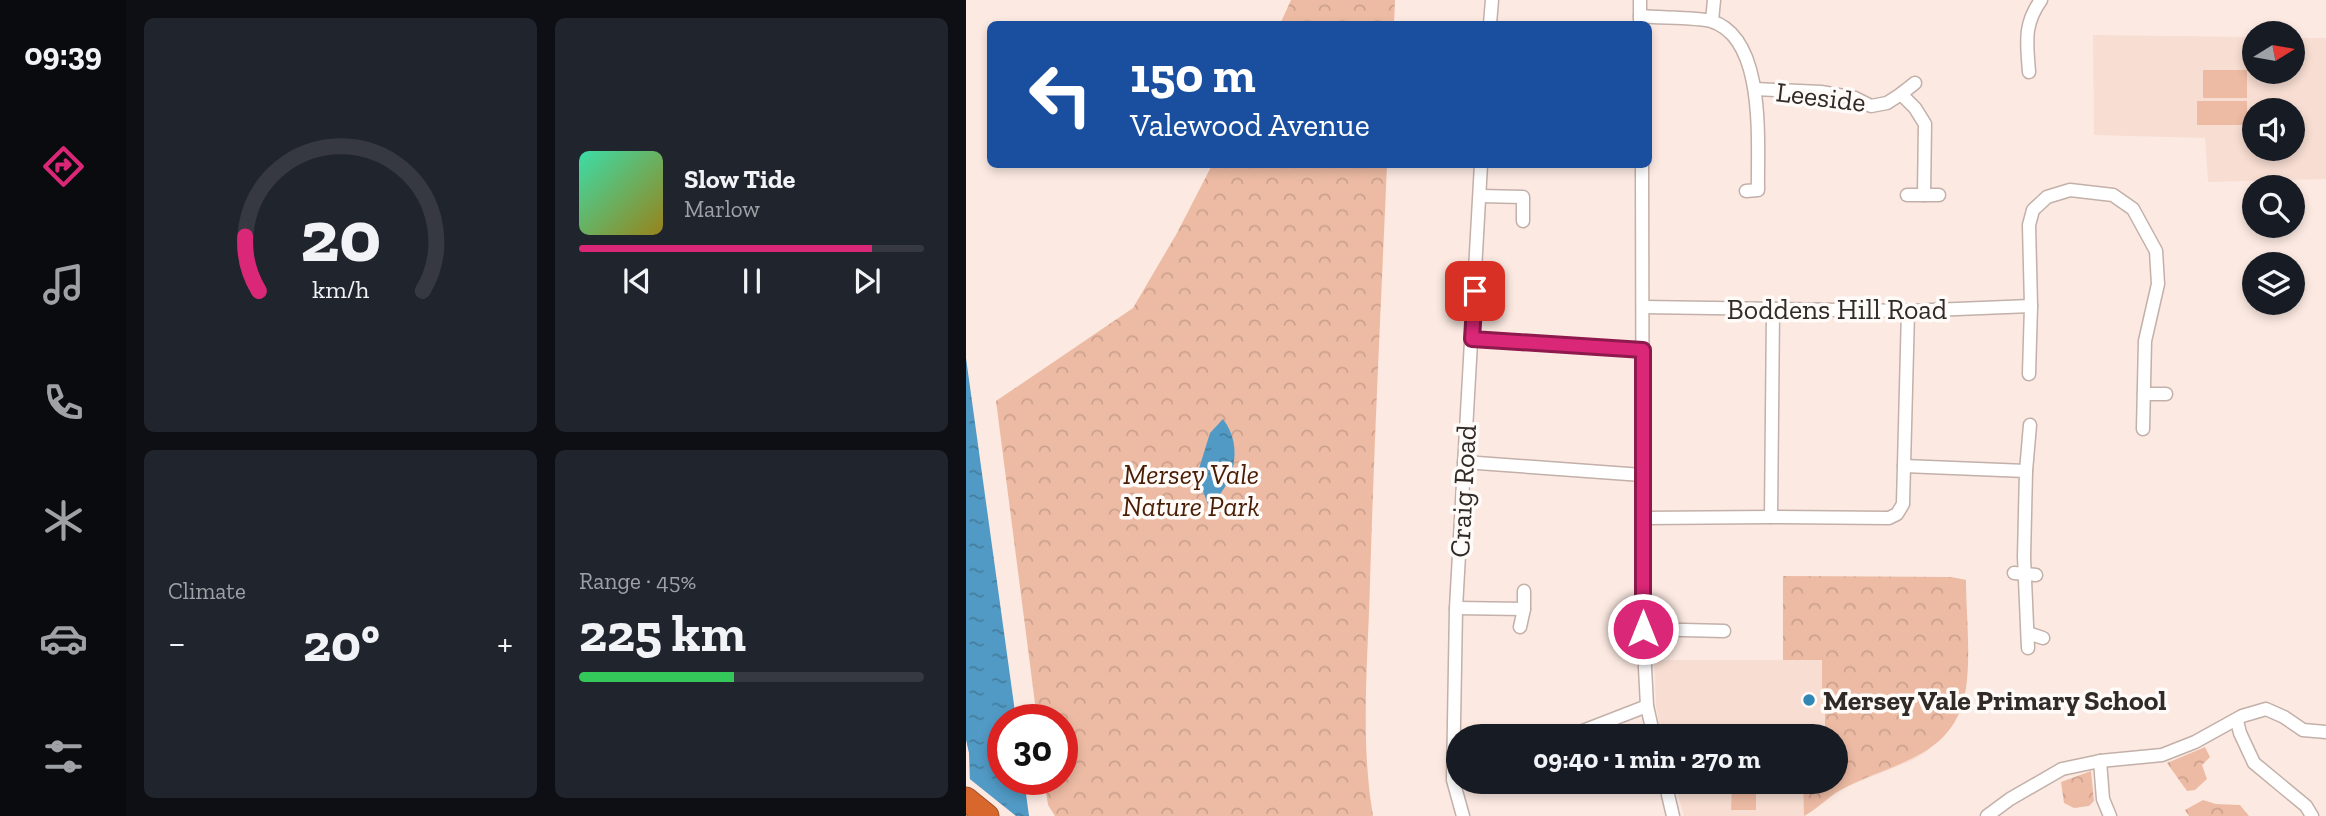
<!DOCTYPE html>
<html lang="en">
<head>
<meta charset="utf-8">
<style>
  :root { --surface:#171b24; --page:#20242c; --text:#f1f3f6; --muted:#9ea1a6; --line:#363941; --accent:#db2777 }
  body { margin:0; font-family:"Zilla Slab",serif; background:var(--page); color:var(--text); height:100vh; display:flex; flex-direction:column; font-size:26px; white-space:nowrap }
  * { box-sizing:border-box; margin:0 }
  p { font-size:23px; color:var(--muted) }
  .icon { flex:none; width:38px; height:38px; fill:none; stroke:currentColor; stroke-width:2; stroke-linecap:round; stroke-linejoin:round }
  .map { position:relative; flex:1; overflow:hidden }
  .panel { display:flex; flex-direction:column; gap:18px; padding:18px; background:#0d0f14; width:840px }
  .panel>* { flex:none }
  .top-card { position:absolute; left:21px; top:21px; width:665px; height:147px; border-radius:10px; box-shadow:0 4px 10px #0003; background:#1a4fa0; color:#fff; overflow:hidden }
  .needle { width:46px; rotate:79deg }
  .tools { position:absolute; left:1276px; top:21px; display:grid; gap:14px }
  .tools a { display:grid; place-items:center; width:63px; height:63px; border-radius:50%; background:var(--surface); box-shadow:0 4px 10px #0003; font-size:35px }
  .speed { position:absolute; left:21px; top:704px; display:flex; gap:14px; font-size:35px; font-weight:700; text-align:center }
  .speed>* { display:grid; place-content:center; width:91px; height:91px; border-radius:50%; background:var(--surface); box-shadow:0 4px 10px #0003; line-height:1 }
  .speed .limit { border:10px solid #d22; background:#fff; color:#111 }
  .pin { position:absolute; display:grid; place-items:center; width:60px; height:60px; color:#fff; margin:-30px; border-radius:14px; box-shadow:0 4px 10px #0006 }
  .me { position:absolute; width:77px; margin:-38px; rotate:0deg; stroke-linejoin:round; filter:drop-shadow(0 0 5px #0008) }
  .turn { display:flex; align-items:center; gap:24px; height:147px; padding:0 28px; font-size:32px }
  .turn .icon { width:91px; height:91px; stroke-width:2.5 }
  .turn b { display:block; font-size:49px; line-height:60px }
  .big { font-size:52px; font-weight:700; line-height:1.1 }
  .panel .widget { flex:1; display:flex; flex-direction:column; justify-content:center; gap:10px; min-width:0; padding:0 24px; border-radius:10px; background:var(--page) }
  .panel .dial { align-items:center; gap:0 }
  .dial svg { height:182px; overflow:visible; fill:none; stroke:var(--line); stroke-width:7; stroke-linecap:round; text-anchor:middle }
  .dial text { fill:var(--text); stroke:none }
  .song { display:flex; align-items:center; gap:21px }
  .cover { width:84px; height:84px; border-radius:10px; background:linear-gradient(135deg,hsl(160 70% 55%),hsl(50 70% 35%)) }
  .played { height:7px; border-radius:4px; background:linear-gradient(90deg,var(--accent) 85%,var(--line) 85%) }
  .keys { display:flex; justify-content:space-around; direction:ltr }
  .heat { display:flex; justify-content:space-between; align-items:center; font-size:38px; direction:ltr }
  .charge { height:10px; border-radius:5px; background:linear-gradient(90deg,#34c759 45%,var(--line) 0) }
  .panel .tiles { flex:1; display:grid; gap:18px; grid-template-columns:repeat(2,1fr) }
  .trip { position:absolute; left:480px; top:724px; width:402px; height:70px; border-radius:35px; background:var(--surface); box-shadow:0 4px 10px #0003; font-weight:700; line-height:70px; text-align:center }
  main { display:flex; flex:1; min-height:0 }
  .tab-bar { display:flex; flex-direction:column; width:126px; justify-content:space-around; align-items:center; background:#090b0e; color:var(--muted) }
  .tab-bar .icon { width:49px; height:49px }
  .tab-bar .selected { color:var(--accent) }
  .tab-bar b { font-size:32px; color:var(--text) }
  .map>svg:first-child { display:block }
</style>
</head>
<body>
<main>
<nav class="tab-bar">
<b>09:39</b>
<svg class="icon selected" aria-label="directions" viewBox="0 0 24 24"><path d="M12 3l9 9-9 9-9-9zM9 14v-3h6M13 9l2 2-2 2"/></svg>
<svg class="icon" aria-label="music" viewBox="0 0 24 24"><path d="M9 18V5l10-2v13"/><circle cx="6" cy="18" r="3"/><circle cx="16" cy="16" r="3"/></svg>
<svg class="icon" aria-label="phone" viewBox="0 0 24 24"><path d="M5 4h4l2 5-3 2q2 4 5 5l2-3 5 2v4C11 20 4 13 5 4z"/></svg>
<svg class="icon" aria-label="climate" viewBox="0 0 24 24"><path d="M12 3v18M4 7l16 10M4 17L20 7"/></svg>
<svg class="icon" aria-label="car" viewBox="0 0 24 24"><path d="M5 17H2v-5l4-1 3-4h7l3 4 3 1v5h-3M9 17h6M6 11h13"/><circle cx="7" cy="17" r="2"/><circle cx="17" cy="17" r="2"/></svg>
<svg class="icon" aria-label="filters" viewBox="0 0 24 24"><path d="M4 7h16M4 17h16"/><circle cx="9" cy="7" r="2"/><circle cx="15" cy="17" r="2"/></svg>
</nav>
<section class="panel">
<div class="tiles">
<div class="widget dial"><svg viewBox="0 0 100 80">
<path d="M14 69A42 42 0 1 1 86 69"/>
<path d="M14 69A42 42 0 0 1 8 45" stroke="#db2777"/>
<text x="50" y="56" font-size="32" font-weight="700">20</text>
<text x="50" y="72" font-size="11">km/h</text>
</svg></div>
<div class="widget">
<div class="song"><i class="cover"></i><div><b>Slow Tide</b><p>Marlow</p></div></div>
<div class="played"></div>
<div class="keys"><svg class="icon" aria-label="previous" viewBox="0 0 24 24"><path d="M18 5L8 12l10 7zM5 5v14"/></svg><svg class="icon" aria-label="pause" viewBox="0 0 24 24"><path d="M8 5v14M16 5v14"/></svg><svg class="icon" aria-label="next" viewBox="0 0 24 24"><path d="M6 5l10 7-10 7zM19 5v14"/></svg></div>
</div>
<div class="widget"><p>Climate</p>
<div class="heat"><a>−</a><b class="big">20°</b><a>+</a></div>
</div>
<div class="widget"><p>Range · 45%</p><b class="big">225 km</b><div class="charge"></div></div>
</div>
</section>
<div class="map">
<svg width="1360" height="816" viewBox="0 0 1360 816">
  <defs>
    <pattern id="forest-crowns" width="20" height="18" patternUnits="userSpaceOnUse" patternTransform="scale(1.75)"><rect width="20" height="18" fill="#edbba4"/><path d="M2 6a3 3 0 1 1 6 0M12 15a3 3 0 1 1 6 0" fill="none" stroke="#cca18d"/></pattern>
    <pattern id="water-ripples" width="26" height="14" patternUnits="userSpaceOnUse" patternTransform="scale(1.75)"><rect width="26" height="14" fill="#519ac5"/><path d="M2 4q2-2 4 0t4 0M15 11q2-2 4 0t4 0" fill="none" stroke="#447ea0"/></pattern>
  </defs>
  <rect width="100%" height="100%" fill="#fceae2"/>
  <!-- built -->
  <g fill="#f7ddd2" fill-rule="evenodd">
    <path d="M1127 35 1288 37V72H1326L1327 38H1360V179L1242 182 1239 138 1128 135ZM1288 110H1326V149H1288Z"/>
    <path d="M817 576 985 577 1000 580V688L992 713 985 727 960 752 947 760 871 791 852 807 838 816H718L708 782H870V737H696L690 706 688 660H817Z"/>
  </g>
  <!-- forest -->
  <g fill="url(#forest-crowns)">
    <path d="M325 0H429L428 24H314Z"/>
    <path d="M246 165H421C415 304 408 444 404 583 402 660 394 740 407 816H89L82 805 78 779H96V719H71L30 401 167 308 211 233Z"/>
    <path d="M817 576 985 577 1000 580C1000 614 1005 654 1000 688 990 760 923 762 873 791 861 798 851 809 838 816L837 782H870V737H859V709L856 708V660H817Z"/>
    <path d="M1239 747 1244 757 1236 765 1241 779 1229 790 1221 791 1201 763Z"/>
    <path d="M1125 771 1128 801 1123 806 1108 808 1098 803 1095 782Z"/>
    <path d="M1237 800 1250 804 1274 805 1283 816H1223L1219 810Z"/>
  </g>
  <!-- garden -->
  <g fill="#edbba4">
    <rect x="1237" y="70" width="44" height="28"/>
    <rect x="1231" y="101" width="50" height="24"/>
    <path d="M766 782H790V810H765Z"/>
  </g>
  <!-- water -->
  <g fill="url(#water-ripples)">
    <path d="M0 358 50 719H37V779H58L63 816H5L3 753 0 740Z"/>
    <path d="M257 419C279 448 267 484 243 507L231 475 244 433Z"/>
  </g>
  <!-- pier -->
  <path fill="#fceae2" d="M0 776 50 816H2Z"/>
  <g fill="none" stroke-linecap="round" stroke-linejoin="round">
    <!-- street casing -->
    <g stroke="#c2b0a9" stroke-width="15">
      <g id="street">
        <path d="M674 0V24"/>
        <path d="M674 16C692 18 730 17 745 21 801 38 791 145 792 190L780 191"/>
        <path d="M746 21 748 0"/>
        <path d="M524 24 526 0"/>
        <path d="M1063 72C1061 43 1057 25 1075 0"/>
        <path d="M789 89 855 92 889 98 905 106 921 103 935 94 949 108 959 124 958 195"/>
        <path d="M935 94 949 83"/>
        <path d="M676 164 677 629 681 706 688 737"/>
        <path d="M941 195H973"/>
        <path d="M514 196 557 197V221"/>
        <path d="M677 307 942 311 1065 306"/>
        <path d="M506 339 676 350"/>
        <path d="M1063 374 1065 306 1063 225 1067 210 1081 197 1104 190 1147 195 1167 209 1190 251 1192 284 1179 341 1177 429"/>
        <path d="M1178 394H1200"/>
        <path d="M498 462 676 475"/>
        <path d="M938 466 1060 471"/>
        <path d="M805 517 807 310"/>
        <path d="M677 518 805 517 923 518 931 514 937 504 942 311"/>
        <path d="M1048 573 1070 575"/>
        <path d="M490 608 558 609"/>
        <path d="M554 627 558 609V591"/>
        <path d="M677 629 758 631"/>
        <path d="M1062 633 1077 638"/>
        <path d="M1062 648 1058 557 1060 471 1064 425"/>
        <path d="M1271 721 1274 733 1288 763 1340 806 1346 816"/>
        <path d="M601 737 681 706"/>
        <path d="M1134 761 1137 799 1144 816"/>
        <path d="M699 782 707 816"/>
        <path d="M497 816 487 780 490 608 515 164"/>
        <path d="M1021 816 1044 799 1096 769 1134 761 1196 755 1229 742 1276 716 1300 709 1318 717 1337 730 1360 732"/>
      </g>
    </g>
    <!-- highway casing -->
    <g stroke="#9e522b" stroke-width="25">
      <path id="highway" d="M0 799 21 816"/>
    </g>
    <!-- street -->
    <use href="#street" stroke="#fff" stroke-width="12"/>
    <!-- highway -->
    <use href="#highway" stroke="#d8672d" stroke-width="23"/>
  </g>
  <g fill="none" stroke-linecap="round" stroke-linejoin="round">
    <!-- route casing -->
    <g stroke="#8e194d" stroke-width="18">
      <path id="route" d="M509 291 506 339 677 350V629"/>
    </g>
    <!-- route -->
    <use href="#route" stroke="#db2777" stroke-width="12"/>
  </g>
  <!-- markers -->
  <circle fill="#3086b5" stroke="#fefbf9" stroke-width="2.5" cx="843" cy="700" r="7"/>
  <g text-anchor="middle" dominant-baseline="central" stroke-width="7" stroke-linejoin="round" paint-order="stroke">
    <!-- street labels -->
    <g font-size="28" fill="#312a27" stroke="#fefbf9">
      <text transform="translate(855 97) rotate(7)">Leeside</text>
      <text x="871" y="309">Boddens Hill Road</text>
      <text transform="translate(497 491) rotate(-87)">Craig Road</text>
    </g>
    <!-- park labels -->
    <g font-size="28" font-style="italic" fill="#4a1d05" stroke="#fefbf9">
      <text x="225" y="474">Mersey Vale<tspan x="225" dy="32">Nature Park</tspan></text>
    </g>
    <!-- poi labels -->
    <g font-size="28" font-weight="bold" fill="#312a27" stroke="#fefbf9" text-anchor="start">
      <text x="857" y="700">Mersey Vale Primary School</text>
    </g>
  </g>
</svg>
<div class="tools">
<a><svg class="needle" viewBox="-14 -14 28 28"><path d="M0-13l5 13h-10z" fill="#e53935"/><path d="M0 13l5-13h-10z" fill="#9ea1a6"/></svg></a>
<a><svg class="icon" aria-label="sound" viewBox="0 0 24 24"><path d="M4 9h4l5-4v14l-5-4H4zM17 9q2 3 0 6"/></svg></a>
<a><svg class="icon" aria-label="search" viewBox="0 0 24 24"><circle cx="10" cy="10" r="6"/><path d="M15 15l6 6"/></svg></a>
<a><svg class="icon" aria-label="layers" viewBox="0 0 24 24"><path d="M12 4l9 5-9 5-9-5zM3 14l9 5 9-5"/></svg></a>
</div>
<div class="speed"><div class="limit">30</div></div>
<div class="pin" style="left:509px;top:291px;background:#d93025"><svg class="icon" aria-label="arrive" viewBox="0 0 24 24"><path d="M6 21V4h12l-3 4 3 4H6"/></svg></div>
<svg class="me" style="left:677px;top:629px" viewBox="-20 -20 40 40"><circle r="17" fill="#db2777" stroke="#fff" stroke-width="3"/><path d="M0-11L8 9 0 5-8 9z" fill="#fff"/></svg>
<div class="trip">09:40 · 1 min · 270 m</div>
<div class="top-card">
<div class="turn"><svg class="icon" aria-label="left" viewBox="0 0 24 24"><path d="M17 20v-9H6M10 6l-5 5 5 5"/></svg><div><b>150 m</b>Valewood Avenue</div></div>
</div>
</div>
</main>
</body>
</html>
